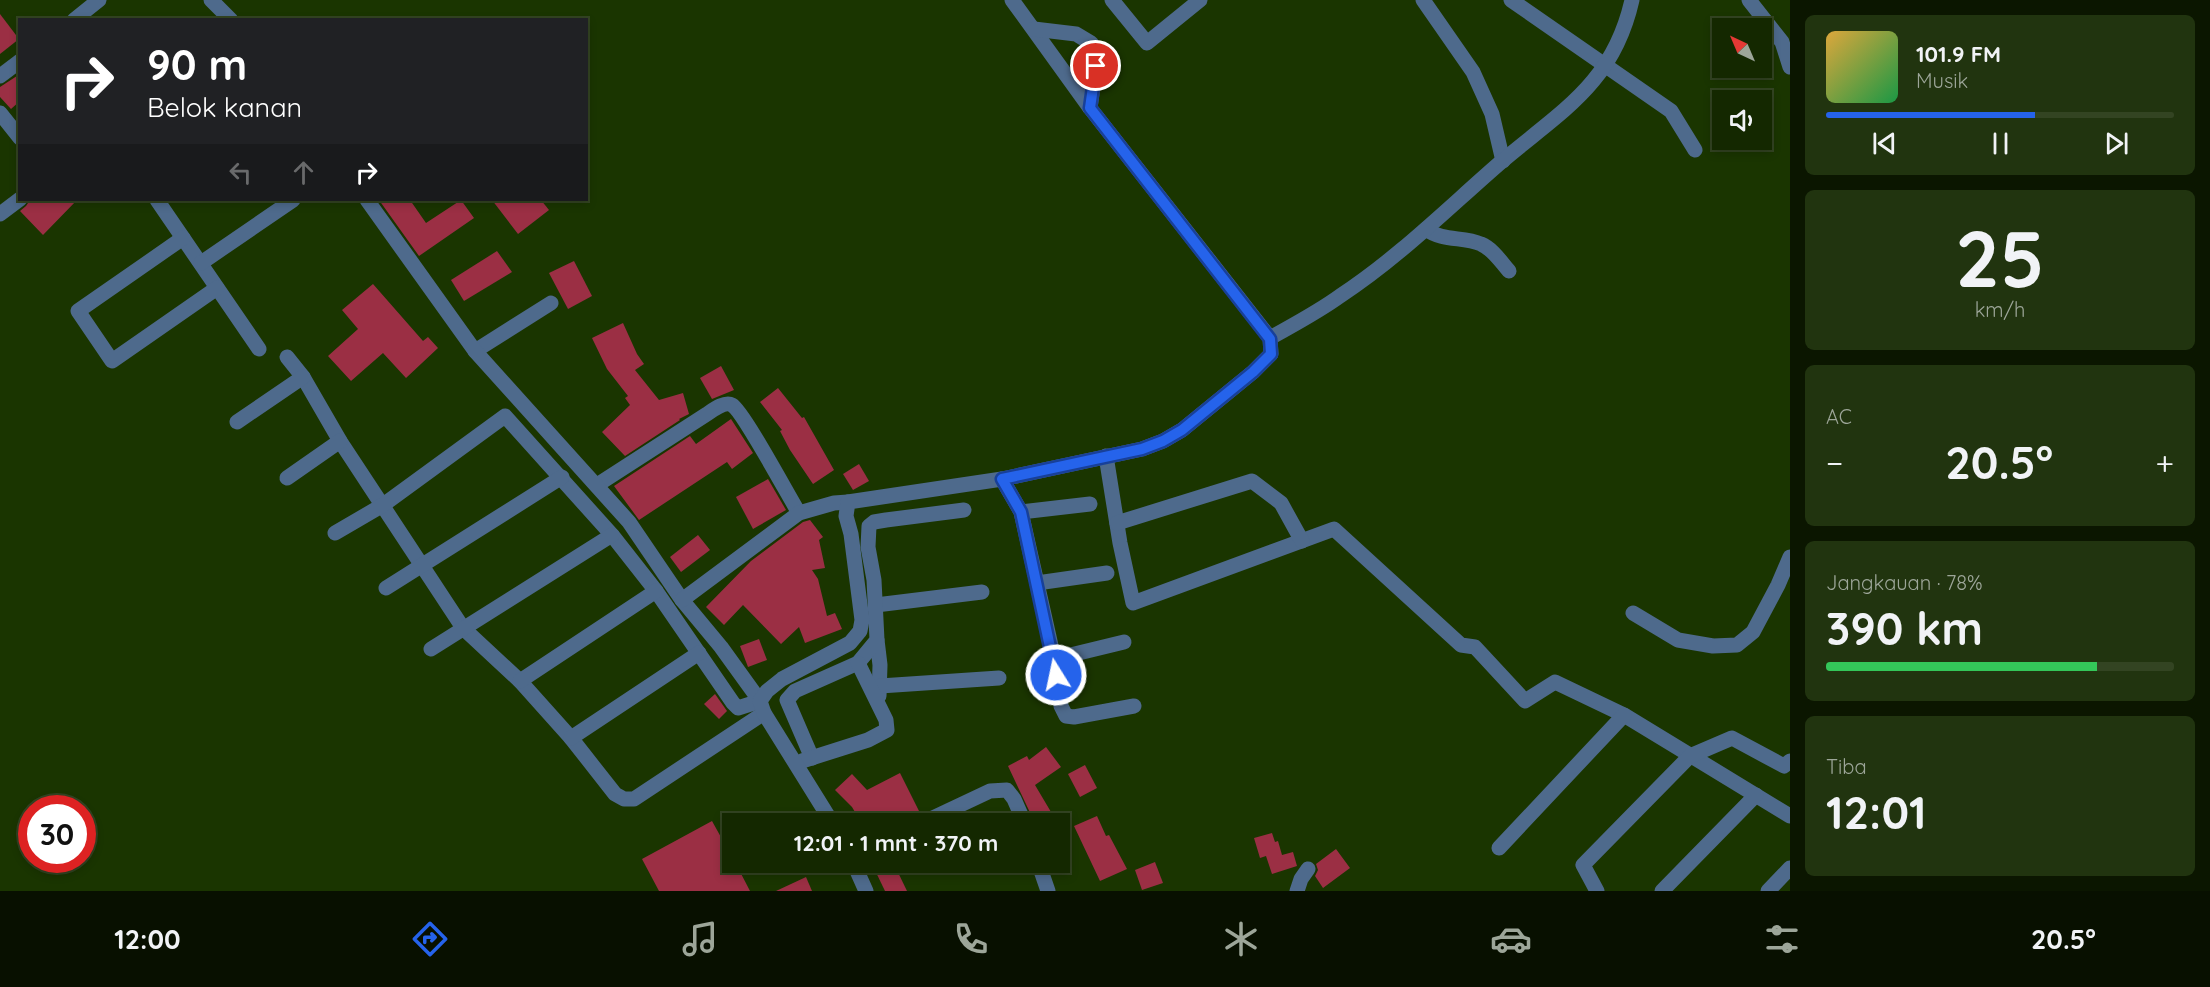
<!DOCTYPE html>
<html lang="id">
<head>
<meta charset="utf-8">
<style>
  :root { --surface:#142800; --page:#21340f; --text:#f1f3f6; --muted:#9da699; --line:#342; --accent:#2563eb }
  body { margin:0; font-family:Quicksand,sans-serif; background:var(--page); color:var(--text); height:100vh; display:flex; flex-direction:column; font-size:22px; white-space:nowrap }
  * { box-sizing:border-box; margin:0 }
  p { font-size:20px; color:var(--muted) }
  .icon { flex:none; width:33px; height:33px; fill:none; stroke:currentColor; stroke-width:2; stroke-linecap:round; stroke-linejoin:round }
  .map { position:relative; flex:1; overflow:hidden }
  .drawer { display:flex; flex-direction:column; gap:15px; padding:15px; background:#0b1600; width:420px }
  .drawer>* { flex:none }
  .guide { position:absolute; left:18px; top:18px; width:570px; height:183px; border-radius:0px; box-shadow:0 3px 9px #0003,0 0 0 2px var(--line); background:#202124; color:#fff; overflow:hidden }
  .needle { width:39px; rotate:316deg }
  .fabs { position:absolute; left:1712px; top:18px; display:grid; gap:12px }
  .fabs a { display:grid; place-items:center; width:60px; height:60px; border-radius:0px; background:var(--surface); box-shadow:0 3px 9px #0003,0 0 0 2px var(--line); font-size:30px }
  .speed { position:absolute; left:18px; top:795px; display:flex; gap:12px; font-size:30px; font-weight:700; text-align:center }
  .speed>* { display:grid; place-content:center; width:78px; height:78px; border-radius:50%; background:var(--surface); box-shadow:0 3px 9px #0003,0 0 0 2px var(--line); line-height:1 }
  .speed .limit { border:9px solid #d22; background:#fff; color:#111 }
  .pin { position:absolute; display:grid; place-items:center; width:51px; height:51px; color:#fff; margin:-26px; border:3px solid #fff; border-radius:50%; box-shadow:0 2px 6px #0007 }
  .me { position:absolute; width:66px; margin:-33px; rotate:350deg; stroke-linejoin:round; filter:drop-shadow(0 0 4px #0008) }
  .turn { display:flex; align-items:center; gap:21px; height:126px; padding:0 30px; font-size:27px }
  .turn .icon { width:78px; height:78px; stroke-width:2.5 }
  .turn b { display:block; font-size:42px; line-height:51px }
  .lanes { display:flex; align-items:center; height:57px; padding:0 30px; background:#0003; justify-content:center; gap:30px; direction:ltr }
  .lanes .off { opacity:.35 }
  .big { font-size:45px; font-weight:700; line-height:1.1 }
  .drawer .card { flex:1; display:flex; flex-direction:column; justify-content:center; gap:9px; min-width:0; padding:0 21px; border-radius:9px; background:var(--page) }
  .drawer .dial { align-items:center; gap:0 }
  .dial b { font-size:78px; line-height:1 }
  .song { display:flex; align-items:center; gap:18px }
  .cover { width:72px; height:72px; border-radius:9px; background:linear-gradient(135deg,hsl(40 70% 55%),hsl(140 70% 35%)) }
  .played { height:6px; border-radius:3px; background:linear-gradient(90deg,var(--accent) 60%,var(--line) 60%) }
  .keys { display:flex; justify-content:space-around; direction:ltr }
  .heat { display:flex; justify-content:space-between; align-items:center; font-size:33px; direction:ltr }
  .charge { height:9px; border-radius:4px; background:linear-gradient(90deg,#34c759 78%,var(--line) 0) }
  .trip { position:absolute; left:722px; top:813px; width:348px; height:60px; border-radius:0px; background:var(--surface); box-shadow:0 3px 9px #0003,0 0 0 2px var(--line); font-weight:700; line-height:60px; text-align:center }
  .menu { display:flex; height:96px; justify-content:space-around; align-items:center; background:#081000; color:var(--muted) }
  .menu .icon { width:42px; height:42px }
  .menu .on { color:var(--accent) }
  .menu b { font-size:27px; color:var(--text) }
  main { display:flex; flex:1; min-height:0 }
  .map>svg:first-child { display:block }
</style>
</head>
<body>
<main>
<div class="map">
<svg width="1790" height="891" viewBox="0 0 1790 891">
  <rect width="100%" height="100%" fill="#1a3500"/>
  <!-- building -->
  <g fill="#9b2f44">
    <path d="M0 14 19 39 0 54Z"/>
    <path d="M20 74V101L11 109 0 97V87Z"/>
    <path d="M30 200H77L43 235 20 211 26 206Z"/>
    <path d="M379 200H410L426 223 461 200 474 218 419 256Z"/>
    <path d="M492 200H541L549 210 518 234Z"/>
    <path d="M497 251 512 272 464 301 451 280Z"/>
    <path d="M574 261 592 296 568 309 549 273Z"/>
    <path d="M373 284 423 341 428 337 438 348 406 378 383 353 351 381 328 356 358 329 342 310Z"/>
    <path d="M623 323 637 354 644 364 635 370 659 400 683 393 689 414 679 419 680 420 625 456 602 432 630 405 625 398 628 396 607 369 592 338Z"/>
    <path d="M721 366 734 390 712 399 700 378Z"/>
    <path d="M778 388 802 418 804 417 834 470 813 484 790 450 780 431 782 430 760 402Z"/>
    <path d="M731 419 753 453 732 469 727 462 639 520 614 486 690 436 696 444Z"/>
    <path d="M859 464 869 481 853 490 843 474Z"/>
    <path d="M768 479 786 510 753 529 736 497Z"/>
    <path d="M810 520 823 537 819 540 825 568 812 570 818 579 827 616 835 613 842 629 805 643 799 627 781 644 743 605 724 625 706 607 751 561 803 522Z"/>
    <path d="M698 535 710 550 681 572 670 557Z"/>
    <path d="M759 639 767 660 748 667 740 646Z"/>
    <path d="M715 694 727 711 719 719 704 704Z"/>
    <path d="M1046 747 1061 767 1035 785 1051 812 1034 821 1008 766 1027 756 1029 760Z"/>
    <path d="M1085 765 1097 788 1080 797 1068 774Z"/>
    <path d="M900 773 920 813 912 818 910 824H862L852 807 835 790 852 774 867 790Z"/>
    <path d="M1097 816 1106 836 1109 835 1127 869 1100 881 1074 826Z"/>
    <path d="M712 821 732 857V862H735L750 891H659L642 859Z"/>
    <path d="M1272 833 1275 842 1278 841 1282 855 1293 852 1297 866 1272 874 1266 856 1260 858 1254 838Z"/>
    <path d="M1336 849 1350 868 1323 888 1315 876 1318 870 1316 864Z"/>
    <path d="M871 862H893L907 891H885Z"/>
    <path d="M1155 862 1163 883 1142 890 1135 870Z"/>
    <path d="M806 877 812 891H776Z"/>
  </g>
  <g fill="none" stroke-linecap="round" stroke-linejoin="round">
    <!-- minor -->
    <g stroke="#4e6a8c" stroke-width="15">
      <path d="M211 0 231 20"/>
      <path d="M1012 0 1090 108 1270 338"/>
      <path d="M1112 0 1147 43 1200 0"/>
      <path d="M1423 0 1473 72 1492 114 1503 161"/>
      <path d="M1511 0 1671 111 1695 150"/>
      <path d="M1749 0 1782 42 1790 67"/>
      <path d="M74 20 99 0"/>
      <path d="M1034 29 1076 34 1091 43 1096 66 1090 108"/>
      <path d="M0 76 20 61"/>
      <path d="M0 113 20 138"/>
      <path d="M157 200 259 349"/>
      <path d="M0 214 20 199"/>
      <path d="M1426 229C1443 242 1463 236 1481 244 1493 249 1501 262 1509 271"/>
      <path d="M183 238 78 311 112 361 217 288"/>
      <path d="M201 263 293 200"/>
      <path d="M475 351 551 303"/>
      <path d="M287 357 303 377 340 441 463 628 520 681 571 738 615 794 624 799H634L764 713"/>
      <path d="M237 422 303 377"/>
      <path d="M1106 456 1120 543 1133 603 1334 529 1461 645 1475 647 1525 701 1555 682 1624 715 1790 816"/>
      <path d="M287 478 340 441"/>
      <path d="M1002 479 1021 512 1054 659 1061 706 1066 716 1074 717 1134 706"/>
      <path d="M597 485 707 414C713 410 725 401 732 405 743 411 789 497 799 513"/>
      <path d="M1021 512 1090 504"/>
      <path d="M1117 523 1252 481 1281 503 1302 541"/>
      <path d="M335 533 383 505 505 416 612 535 656 591 733 703 738 708 760 701 721 647 682 600 629 522 475 351 367 200"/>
      <path d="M1037 583 1107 573"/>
      <path d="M386 588 562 477"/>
      <path d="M682 600 799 513 834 503 848 502"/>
      <path d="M876 605 982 592"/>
      <path d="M1633 613 1678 640 1713 646 1737 645 1753 632 1778 585 1790 557"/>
      <path d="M877 640 880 665 879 696"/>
      <path d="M431 649 612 535"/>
      <path d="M1054 659 1124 642"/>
      <path d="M520 681 656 591"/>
      <path d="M880 686 999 678"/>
      <path d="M571 738 699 653"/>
      <path d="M812 758 787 700 795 691 858 663 877 640 874 580 868 547 869 526 874 522 886 520 964 510"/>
      <path d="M802 761 868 740 887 730 886 720 858 663"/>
      <path d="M833 824 764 713 760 701 767 691 782 679 850 643 860 631 862 620 851 534 846 516 848 502 1002 479 1142 449 1163 441 1182 430 1253 372 1271 354 1270 338C1293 325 1318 312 1340 296 1398 258 1448 208 1501 162 1561 111 1613 84 1632 0"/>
      <path d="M920 824 990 791 1007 790 1014 799 1025 824"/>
      <path d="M1499 848 1624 715"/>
      <path d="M853 862 866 891"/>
      <path d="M1038 862 1048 891"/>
      <path d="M1297 891 1301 879 1308 869"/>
      <path d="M1597 891 1583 865 1690 756 1732 738 1784 766 1790 761"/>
      <path d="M1662 891 1756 795"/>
      <path d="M1768 891 1790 868"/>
    </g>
  </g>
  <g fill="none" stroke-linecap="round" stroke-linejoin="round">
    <!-- route casing -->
    <g stroke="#184099" stroke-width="15">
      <path id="route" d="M1056 675 1021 512 1002 479 1142 449 1163 441 1182 430 1253 372 1271 354 1270 339 1090 108 1096 66"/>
    </g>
    <!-- route -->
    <use href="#route" stroke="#2563eb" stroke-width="10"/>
  </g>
</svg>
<div class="fabs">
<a><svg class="needle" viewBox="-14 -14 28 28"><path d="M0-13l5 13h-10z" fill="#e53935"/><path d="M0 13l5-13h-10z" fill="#9da699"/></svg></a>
<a><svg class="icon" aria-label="sound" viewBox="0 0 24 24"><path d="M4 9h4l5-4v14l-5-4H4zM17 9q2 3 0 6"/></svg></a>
</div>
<div class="speed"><div class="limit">30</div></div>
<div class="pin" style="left:1096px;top:66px;background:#d93025"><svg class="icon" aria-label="arrive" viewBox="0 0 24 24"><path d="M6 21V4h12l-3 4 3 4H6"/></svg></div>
<svg class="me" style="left:1056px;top:675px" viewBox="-20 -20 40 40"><circle r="17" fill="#2563eb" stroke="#fff" stroke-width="3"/><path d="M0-11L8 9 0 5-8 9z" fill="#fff"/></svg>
<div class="trip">12:01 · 1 mnt · 370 m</div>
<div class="guide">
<div class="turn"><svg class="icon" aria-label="right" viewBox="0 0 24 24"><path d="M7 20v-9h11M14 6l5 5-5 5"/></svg><div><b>90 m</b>Belok kanan</div></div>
<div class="lanes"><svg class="icon off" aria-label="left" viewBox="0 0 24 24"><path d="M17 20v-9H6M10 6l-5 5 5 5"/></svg><svg class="icon off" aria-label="ahead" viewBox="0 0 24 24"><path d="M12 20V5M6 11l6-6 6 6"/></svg><svg class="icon" aria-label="right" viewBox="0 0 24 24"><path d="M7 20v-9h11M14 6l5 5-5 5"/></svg></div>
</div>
</div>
<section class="drawer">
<div class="card">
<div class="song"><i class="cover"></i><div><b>101.9 FM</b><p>Musik</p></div></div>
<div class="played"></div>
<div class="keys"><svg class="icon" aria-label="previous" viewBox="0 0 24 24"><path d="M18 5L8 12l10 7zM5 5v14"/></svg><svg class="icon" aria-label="pause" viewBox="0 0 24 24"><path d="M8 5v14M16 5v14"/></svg><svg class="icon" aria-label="next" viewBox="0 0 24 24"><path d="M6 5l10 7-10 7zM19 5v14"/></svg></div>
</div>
<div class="card dial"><b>25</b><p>km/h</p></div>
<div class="card"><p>AC</p>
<div class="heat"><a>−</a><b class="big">20.5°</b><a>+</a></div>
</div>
<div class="card"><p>Jangkauan · 78%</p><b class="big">390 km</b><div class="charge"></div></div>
<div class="card"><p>Tiba</p><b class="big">12:01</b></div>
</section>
</main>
<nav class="menu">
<b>12:00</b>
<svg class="icon on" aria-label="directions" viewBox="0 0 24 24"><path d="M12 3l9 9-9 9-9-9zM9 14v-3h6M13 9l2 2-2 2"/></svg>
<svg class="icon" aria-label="music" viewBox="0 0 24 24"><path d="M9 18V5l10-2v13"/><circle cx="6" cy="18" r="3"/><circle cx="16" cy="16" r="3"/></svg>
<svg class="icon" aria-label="phone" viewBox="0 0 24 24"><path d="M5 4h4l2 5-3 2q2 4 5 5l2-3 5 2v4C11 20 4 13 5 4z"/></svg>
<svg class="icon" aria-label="climate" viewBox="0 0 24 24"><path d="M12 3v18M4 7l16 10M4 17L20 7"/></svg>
<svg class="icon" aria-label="car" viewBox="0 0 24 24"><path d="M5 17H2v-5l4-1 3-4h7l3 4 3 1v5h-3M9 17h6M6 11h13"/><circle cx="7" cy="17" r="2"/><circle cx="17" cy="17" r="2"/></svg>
<svg class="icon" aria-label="filters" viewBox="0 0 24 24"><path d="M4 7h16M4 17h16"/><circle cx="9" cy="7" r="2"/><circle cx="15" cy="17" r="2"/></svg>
<b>20.5°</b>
</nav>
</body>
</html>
